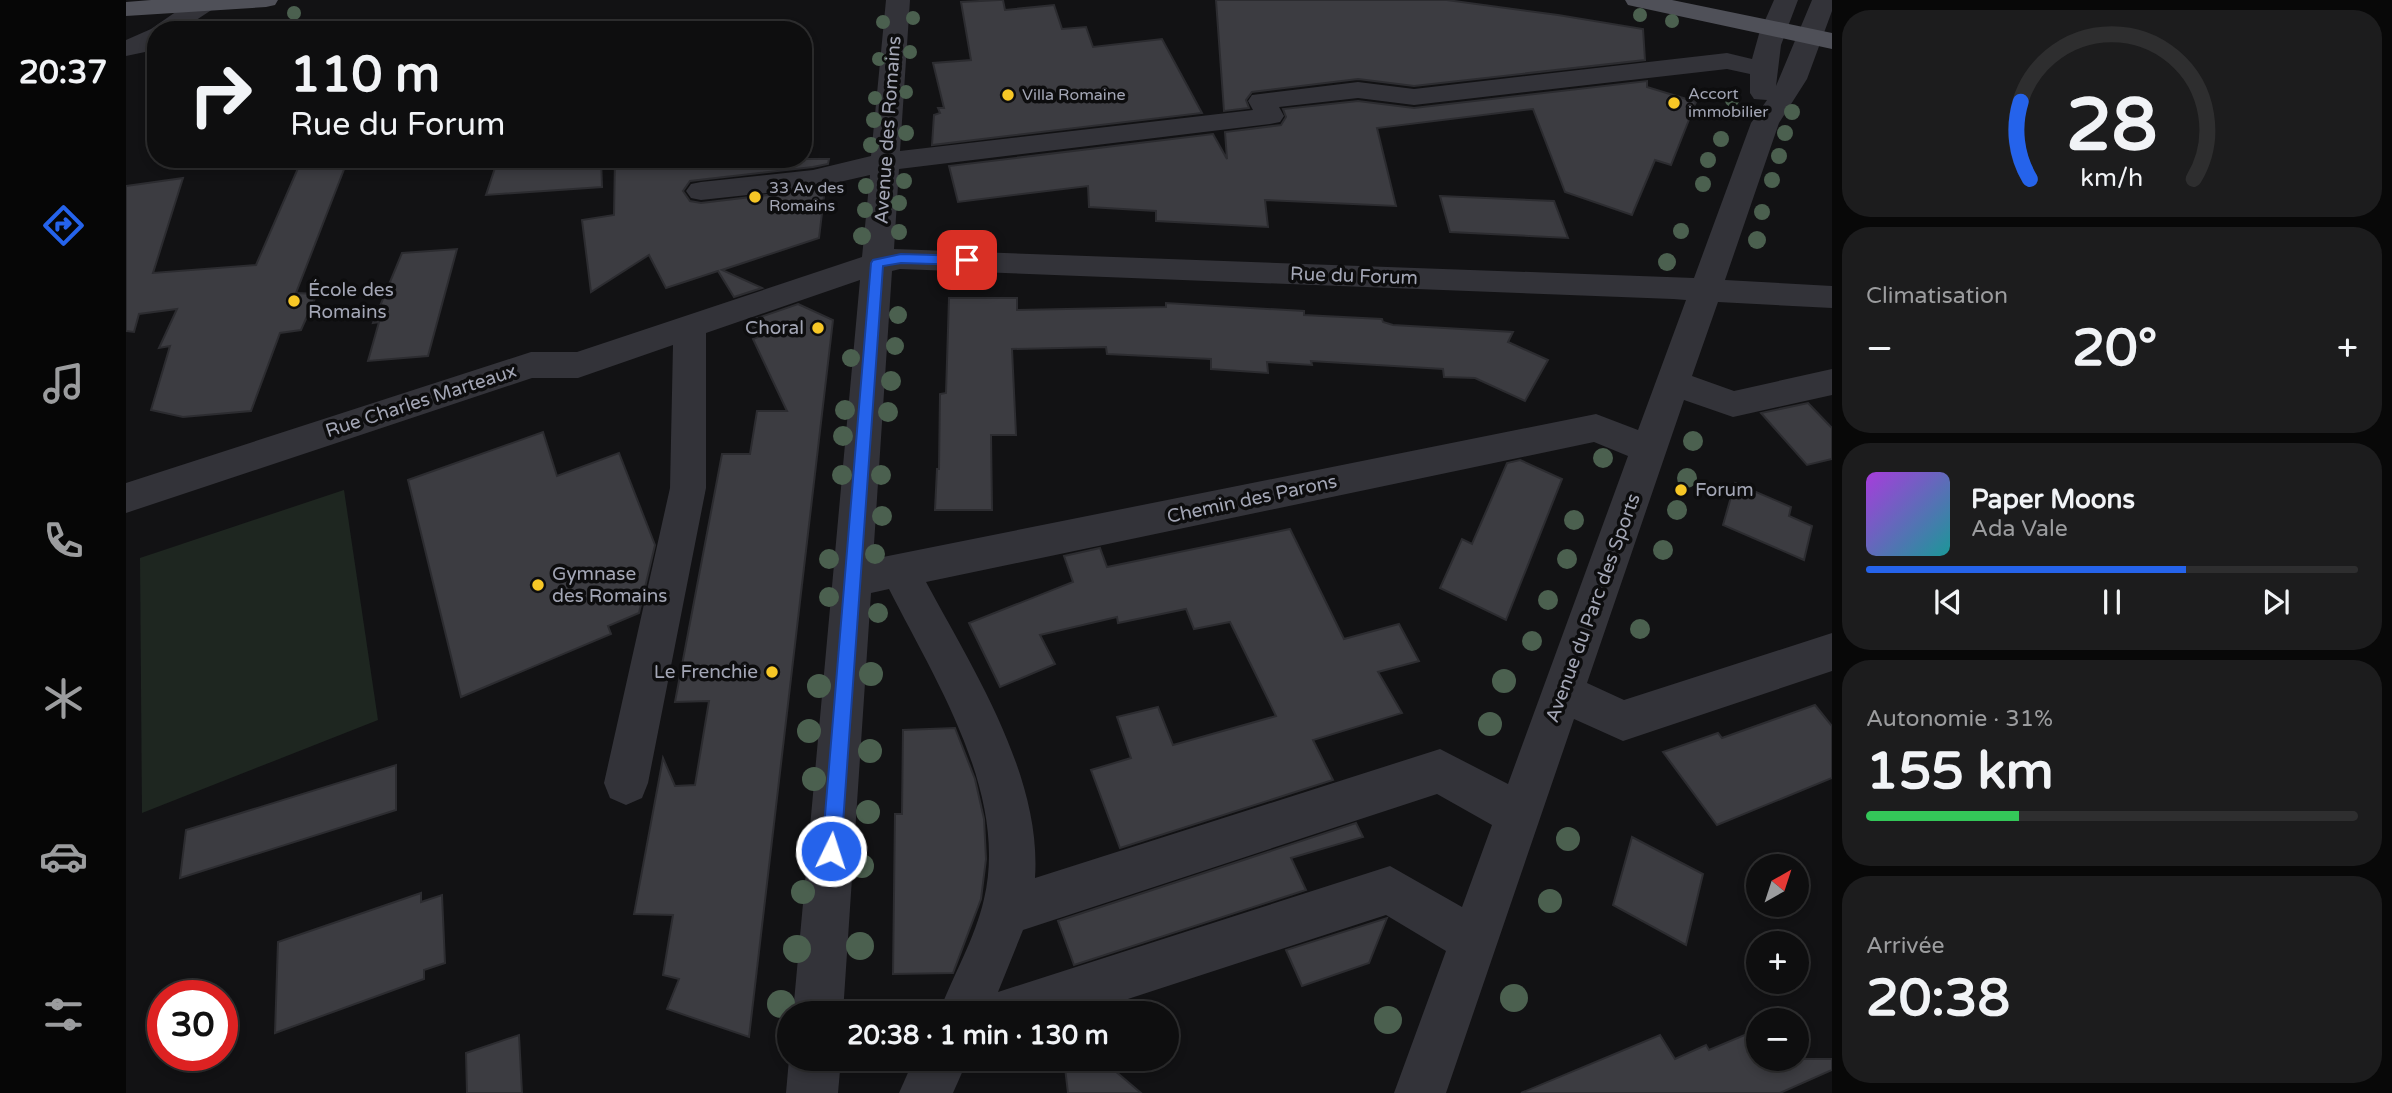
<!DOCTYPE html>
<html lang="fr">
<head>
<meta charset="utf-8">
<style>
  :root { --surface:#0e0e0f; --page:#1c1c1d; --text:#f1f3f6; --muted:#9b9c9e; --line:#2e2e2f; --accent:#2563eb }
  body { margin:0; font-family:"Varela Round",sans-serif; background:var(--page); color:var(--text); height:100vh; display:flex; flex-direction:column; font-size:26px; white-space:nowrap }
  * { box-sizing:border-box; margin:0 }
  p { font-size:23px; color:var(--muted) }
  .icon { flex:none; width:38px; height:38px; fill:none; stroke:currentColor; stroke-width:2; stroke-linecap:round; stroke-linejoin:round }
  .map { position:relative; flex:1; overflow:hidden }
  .sheet { display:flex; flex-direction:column; gap:10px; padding:10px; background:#080808; width:560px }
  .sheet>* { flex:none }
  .hud { position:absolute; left:21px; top:21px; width:665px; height:147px; border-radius:28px; box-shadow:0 4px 10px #0003,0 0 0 2px var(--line); background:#0e0e0f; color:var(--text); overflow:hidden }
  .needle { width:46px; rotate:39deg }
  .buttons { position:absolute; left:1620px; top:854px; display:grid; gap:14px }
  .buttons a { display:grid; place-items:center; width:63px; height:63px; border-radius:50%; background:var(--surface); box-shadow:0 4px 10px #0003,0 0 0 2px var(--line); font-size:35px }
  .speed { position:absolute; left:21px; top:980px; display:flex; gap:14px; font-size:35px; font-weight:700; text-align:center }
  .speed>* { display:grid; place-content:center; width:91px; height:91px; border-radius:50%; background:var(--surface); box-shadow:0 4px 10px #0003,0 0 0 2px var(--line); line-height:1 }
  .speed .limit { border:10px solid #d22; background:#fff; color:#111 }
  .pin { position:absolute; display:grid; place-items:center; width:60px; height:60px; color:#fff; margin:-30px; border-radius:14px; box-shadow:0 4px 10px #0006 }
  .me { position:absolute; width:77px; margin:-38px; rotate:4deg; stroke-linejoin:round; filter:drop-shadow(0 0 5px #0008) }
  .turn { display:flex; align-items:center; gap:24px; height:147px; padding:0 28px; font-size:32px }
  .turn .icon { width:91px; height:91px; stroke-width:2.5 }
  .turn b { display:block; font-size:49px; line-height:60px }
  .big { font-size:52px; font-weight:800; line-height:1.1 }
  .sheet .tile { flex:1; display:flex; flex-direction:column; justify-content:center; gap:10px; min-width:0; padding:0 24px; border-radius:28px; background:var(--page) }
  .sheet .dial { align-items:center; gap:0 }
  .dial svg { height:182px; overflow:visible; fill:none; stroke:var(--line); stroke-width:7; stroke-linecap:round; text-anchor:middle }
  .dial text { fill:var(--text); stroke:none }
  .song { display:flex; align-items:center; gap:21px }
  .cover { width:84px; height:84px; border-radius:10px; background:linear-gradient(135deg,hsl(280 70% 55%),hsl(180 70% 35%)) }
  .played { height:7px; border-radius:4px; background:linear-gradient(90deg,var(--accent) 65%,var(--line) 65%) }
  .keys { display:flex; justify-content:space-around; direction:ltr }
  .heat { display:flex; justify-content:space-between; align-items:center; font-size:38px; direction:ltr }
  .charge { height:10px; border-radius:5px; background:linear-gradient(90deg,#34c759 31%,var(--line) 0) }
  .trip { position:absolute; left:651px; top:1001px; width:402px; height:70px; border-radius:35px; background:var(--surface); box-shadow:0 4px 10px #0003,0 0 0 2px var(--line); font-weight:800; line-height:70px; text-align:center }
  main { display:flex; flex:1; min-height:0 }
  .tab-bar { display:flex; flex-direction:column; width:126px; justify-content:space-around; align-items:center; background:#060606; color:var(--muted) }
  .tab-bar .icon { width:49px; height:49px }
  .tab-bar .current { color:var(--accent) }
  .tab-bar b { font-size:32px; color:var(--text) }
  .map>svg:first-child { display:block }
</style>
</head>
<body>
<main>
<nav class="tab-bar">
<b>20:37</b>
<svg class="icon current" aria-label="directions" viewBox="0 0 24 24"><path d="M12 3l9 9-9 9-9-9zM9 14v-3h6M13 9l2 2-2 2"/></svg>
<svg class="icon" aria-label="music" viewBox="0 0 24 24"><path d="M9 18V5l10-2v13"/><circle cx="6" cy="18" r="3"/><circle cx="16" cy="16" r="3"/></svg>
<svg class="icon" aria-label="phone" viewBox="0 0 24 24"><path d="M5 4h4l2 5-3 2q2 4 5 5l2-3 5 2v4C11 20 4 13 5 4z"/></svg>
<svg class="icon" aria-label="climate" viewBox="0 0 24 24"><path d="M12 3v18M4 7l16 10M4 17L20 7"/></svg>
<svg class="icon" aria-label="car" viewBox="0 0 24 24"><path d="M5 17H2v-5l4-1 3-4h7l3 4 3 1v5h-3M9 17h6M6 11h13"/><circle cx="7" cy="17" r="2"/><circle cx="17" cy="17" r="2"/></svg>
<svg class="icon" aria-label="filters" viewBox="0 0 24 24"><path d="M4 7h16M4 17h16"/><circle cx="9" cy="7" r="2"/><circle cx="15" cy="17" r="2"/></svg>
</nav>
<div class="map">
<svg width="1706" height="1093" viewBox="0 0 1706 1093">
  <rect width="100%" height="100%" fill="#121214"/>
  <!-- green -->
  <path fill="#1e2620" d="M218 490 252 720 16 813 14 558Z"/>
  <!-- building -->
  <g fill="#3c3c41" stroke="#2c2c30" stroke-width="2">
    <path d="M873 0H877L879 10 928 5 936 29 960 27 967 47 1036 39 1076 113 806 145 808 115 814 113 812 108H818L807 63 845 60 835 2Z"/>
    <path d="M1090 0H1321L1432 15 1517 29 1519 60 1288 86 1232 79 1126 92 1120 100 1123 108 1098 111Z"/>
    <path d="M1521 81V87L1570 102 1545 165 1529 160 1506 215 1439 192 1407 109 1251 128 1270 206 1139 200 1142 227 1030 221V211L963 207 962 186 832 202 823 166 1087 134 1101 159 1099 132 1155 125 1160 117 1157 109 1232 101 1288 108Z"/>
    <path d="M176 159H222L170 293 191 294 175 330 154 333 125 411 57 417 25 410 44 346 33 348 51 309 13 314 8 332 0 331V186L57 178 27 273 130 265Z"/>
    <path d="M372 159H475L476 187 360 195Z"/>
    <path d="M489 159H703L702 164 687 167 564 181 557 191 564 201 575 203 699 188 693 238 596 270 636 288 608 297 592 271 540 288 523 255 465 292 456 220 488 215Z"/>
    <path d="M1314 196 1428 201 1442 238 1324 232Z"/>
    <path d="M331 249 302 356 242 361 253 322 247 323 276 253Z"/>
    <path d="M823 298H891V310L1040 307V303L1178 311V315L1256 319 1257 322 1267 325 1387 332 1382 342 1422 360 1399 401 1349 378 1318 377 1317 369 1185 361 1186 365 1141 362 1142 373 1085 369V359L981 354 980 347 886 349 890 435H865L866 510H809L811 469H813L814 394 820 393Z"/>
    <path d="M672 304 707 320 623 1037 541 1009 553 979 537 975 547 915 508 914 537 758 549 786 569 785 583 701 549 702 596 454H624L631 411H661L627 339 632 337 623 321Z"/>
    <path d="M1682 403 1706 428V459L1681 465 1635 413Z"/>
    <path d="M417 432 431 476 493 453 529 545 513 613 482 626 485 634 335 697 282 480Z"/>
    <path d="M1394 460 1436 479 1380 620 1314 588 1336 539 1346 544 1381 463Z"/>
    <path d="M1609 483 1665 507 1663 516 1686 526 1678 560 1597 525Z"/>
    <path d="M1164 529 1218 639 1273 624 1293 661 1252 672 1276 713 1187 740 1207 780 994 848 965 770 1005 758 991 717 1032 707 1047 745 1150 716 1104 622 1068 629 1060 609 992 623 991 617 914 635 929 664 874 687 843 623 947 582 938 556 974 548 981 567Z"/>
    <path d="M1689 705 1706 726V778L1591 825 1537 752 1592 733 1596 738Z"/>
    <path d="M829 728 849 779 858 819 860 859 855 899 827 973 767 974 769 814H776L777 730Z"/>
    <path d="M270 765V810L54 878 60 830Z"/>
    <path d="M1230 823 1237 837 1165 858 1180 890 948 965 932 921Z"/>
    <path d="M1506 837 1577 874 1560 945 1487 905Z"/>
    <path d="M295 893V902L316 895 319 963 298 970V979L149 1033 152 942Z"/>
    <path d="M1261 918 1243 963 1176 986 1160 950Z"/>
    <path d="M1633 1029V1059H1706V1070L1654 1093H1395L1534 1035 1549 1059 1580 1045 1583 1050Z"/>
    <path d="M393 1035 396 1093H341L340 1053Z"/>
    <path d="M938 1059H975L1015 1093H942Z"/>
  </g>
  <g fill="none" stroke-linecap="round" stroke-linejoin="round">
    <!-- minor -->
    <g fill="#333339" fill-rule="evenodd">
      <path d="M67 0H87L90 4 87 9 55 30H30V46L19 52 0 56V40L25 29Z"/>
      <path d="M760 0H784L774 151 1127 110 1122 101 1126 95 1232 82 1288 89 1601 53 1626 59 1633 34 1648 0H1672L1655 45 1650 86 1686 0H1706V11L1681 79 1653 123 1599 280 1706 286V308L1592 302 1566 376 1608 391 1706 369V395L1607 417 1558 400 1461 683 1498 700 1706 633V671L1497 741 1448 719 1320 1093H1268L1320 951 1260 915 959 1013H813C827 975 849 939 858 899 883 794 809 680 763 589L745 593 717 1013H667L734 280 580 333V488L522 783 516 798 500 805 484 798 478 783 544 488 547 345 452 378H406L0 513V483L405 352H451L736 257 744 175 687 188 575 200 565 198 560 191 565 184 575 182 687 170 745 156ZM1601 69 1624 74V93L1628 99 1641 100 1625 123 1568 278 768 249 773 169 1144 124 1154 122 1158 116 1153 107 1232 98 1288 105ZM774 269 1547 299 1560 300 1512 430 1470 414 747 559 766 271ZM1468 442 1502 456 1382 784 1314 749 909 878C916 776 847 669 800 582ZM1311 794 1366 825 1336 907 1264 866 872 992 897 930Z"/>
      <path d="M663 1059H715L712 1093H660Z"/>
      <path d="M788 1059H842L827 1093H773Z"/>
    </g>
    <!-- major -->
    <g fill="#4f5058" fill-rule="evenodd">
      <path d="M25 0H152L149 5 140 7 0 16V2Z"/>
      <path d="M1499 0H1546L1706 33V49L1511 7 1502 5Z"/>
    </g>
  </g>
  <!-- trees -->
  <g fill="#4b604f">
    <circle cx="168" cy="13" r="7"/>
    <circle cx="1514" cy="15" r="7"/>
    <circle cx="787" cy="18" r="7"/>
    <circle cx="1546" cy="21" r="7"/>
    <circle cx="757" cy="22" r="7"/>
    <circle cx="784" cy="52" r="7"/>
    <circle cx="753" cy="59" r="7"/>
    <circle cx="780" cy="92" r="7"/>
    <circle cx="749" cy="98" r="7"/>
    <circle cx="1606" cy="100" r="7"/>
    <circle cx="1666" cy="112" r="8"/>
    <circle cx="748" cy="120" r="8"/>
    <circle cx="780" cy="133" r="8"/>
    <circle cx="1659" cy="133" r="8"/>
    <circle cx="1595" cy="139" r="8"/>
    <circle cx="745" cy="145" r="8"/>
    <circle cx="1653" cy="156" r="8"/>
    <circle cx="1582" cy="160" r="8"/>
    <circle cx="1646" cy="180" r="8"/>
    <circle cx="778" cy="181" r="8"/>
    <circle cx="1577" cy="184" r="8"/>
    <circle cx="740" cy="186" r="8"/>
    <circle cx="773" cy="203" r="8"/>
    <circle cx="739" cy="210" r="8"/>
    <circle cx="1636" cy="212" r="8"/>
    <circle cx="1555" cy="231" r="8"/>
    <circle cx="773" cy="232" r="8"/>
    <circle cx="736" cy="236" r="9"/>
    <circle cx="1631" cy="240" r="9"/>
    <circle cx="1541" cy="262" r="9"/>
    <circle cx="772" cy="315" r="9"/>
    <circle cx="769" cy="346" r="9"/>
    <circle cx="725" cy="358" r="9"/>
    <circle cx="765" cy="381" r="10"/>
    <circle cx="719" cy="410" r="10"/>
    <circle cx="762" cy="412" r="10"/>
    <circle cx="717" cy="436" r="10"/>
    <circle cx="1567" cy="441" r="10"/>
    <circle cx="1477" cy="458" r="10"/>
    <circle cx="716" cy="475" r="10"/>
    <circle cx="755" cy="475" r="10"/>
    <circle cx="1561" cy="478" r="10"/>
    <circle cx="1551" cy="510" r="10"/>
    <circle cx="756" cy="516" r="10"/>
    <circle cx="1448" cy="520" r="10"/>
    <circle cx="1537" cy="550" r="10"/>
    <circle cx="749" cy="554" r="10"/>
    <circle cx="703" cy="559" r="10"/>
    <circle cx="1441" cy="559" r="10"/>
    <circle cx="703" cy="597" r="10"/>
    <circle cx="1422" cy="600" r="10"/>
    <circle cx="752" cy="613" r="10"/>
    <circle cx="1514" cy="629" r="10"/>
    <circle cx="1406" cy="641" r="10"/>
    <circle cx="745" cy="674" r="12"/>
    <circle cx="1378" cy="681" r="12"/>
    <circle cx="693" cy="686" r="12"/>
    <circle cx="1364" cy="724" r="12"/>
    <circle cx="683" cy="731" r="12"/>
    <circle cx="744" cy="751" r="12"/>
    <circle cx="688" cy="779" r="12"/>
    <circle cx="742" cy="812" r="12"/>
    <circle cx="1442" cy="839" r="12"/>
    <circle cx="736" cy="866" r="12"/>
    <circle cx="677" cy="892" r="12"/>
    <circle cx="1424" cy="901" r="12"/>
    <circle cx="734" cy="946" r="14"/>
    <circle cx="671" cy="949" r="14"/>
    <circle cx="1388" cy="998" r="14"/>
    <circle cx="655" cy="1004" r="14"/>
    <circle cx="1262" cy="1020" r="14"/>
  </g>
  <!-- route -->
  <path fill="#2563eb" stroke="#184099" stroke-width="2" d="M775 254 841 256 847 260 841 265 775 263 757 266 715 851 712 858 705 860 698 858 696 851 745 263 747 260Z"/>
  <!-- markers -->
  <g fill="#f7c726" stroke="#0d0d0e" stroke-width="2.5">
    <circle cx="882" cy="95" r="7"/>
    <circle cx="1548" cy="103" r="7"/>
    <circle cx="629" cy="197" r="7"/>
    <circle cx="168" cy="301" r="7"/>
    <circle cx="692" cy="328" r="7"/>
    <circle cx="1555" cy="490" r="7"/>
    <circle cx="412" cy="585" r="7"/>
    <circle cx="646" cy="672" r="7"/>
  </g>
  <g text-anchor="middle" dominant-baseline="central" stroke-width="7" stroke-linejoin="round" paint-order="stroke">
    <!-- far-poi labels -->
    <g font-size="16" fill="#a3a6b5" stroke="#0d0d0e" text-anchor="start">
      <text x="1562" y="94">Accort<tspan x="1562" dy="18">immobilier</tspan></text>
      <text x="896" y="95">Villa Romaine</text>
      <text x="643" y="188">33 Av des<tspan x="643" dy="18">Romains</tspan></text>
    </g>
    <!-- street labels -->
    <g font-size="19" fill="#a3a6b5" stroke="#0d0d0e">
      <text transform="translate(762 130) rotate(-86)">Avenue des Romains</text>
      <text transform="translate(1228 276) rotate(2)">Rue du Forum</text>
      <text transform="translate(295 401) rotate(-18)">Rue Charles Marteaux</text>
      <text transform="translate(1126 499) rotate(-12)">Chemin des Parons</text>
      <text transform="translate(1467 608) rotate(-70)">Avenue du Parc des Sports</text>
    </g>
    <!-- poi labels -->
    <g font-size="19" fill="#a3a6b5" stroke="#0d0d0e" text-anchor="start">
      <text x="182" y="290">École des<tspan x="182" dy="22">Romains</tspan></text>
      <text x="678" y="328" text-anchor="end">Choral</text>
      <text x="1569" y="490">Forum</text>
      <text x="426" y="574">Gymnase<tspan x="426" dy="22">des Romains</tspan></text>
      <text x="632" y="672" text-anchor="end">Le Frenchie</text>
    </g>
  </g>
</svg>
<div class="buttons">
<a><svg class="needle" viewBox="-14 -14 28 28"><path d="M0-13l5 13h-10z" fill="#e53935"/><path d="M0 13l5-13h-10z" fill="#9b9c9e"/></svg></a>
<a>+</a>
<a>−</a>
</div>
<div class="speed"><div class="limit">30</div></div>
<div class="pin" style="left:841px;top:260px;background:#d93025"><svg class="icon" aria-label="arrive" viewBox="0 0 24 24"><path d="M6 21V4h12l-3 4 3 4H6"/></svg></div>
<svg class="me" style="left:705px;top:851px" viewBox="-20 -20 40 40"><circle r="17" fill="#2563eb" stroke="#fff" stroke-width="3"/><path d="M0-11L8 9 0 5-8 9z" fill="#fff"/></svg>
<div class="trip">20:38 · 1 min · 130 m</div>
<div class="hud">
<div class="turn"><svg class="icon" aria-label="right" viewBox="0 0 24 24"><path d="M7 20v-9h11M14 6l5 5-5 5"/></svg><div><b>110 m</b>Rue du Forum</div></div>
</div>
</div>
<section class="sheet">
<div class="tile dial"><svg viewBox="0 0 100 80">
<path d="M14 69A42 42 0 1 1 86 69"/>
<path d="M14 69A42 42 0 0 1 10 35" stroke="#2563eb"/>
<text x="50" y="56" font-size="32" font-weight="700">28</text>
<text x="50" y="72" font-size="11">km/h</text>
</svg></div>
<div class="tile"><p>Climatisation</p>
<div class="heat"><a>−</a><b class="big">20°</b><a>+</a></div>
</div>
<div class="tile">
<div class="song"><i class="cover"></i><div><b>Paper Moons</b><p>Ada Vale</p></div></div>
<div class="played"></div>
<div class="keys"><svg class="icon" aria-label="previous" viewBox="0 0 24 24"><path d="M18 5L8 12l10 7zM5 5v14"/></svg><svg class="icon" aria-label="pause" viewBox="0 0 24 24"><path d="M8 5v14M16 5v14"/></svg><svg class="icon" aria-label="next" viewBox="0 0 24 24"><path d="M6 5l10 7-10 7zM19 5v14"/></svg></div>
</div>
<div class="tile"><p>Autonomie · 31%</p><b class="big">155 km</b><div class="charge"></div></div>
<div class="tile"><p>Arrivée</p><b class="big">20:38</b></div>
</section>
</main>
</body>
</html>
